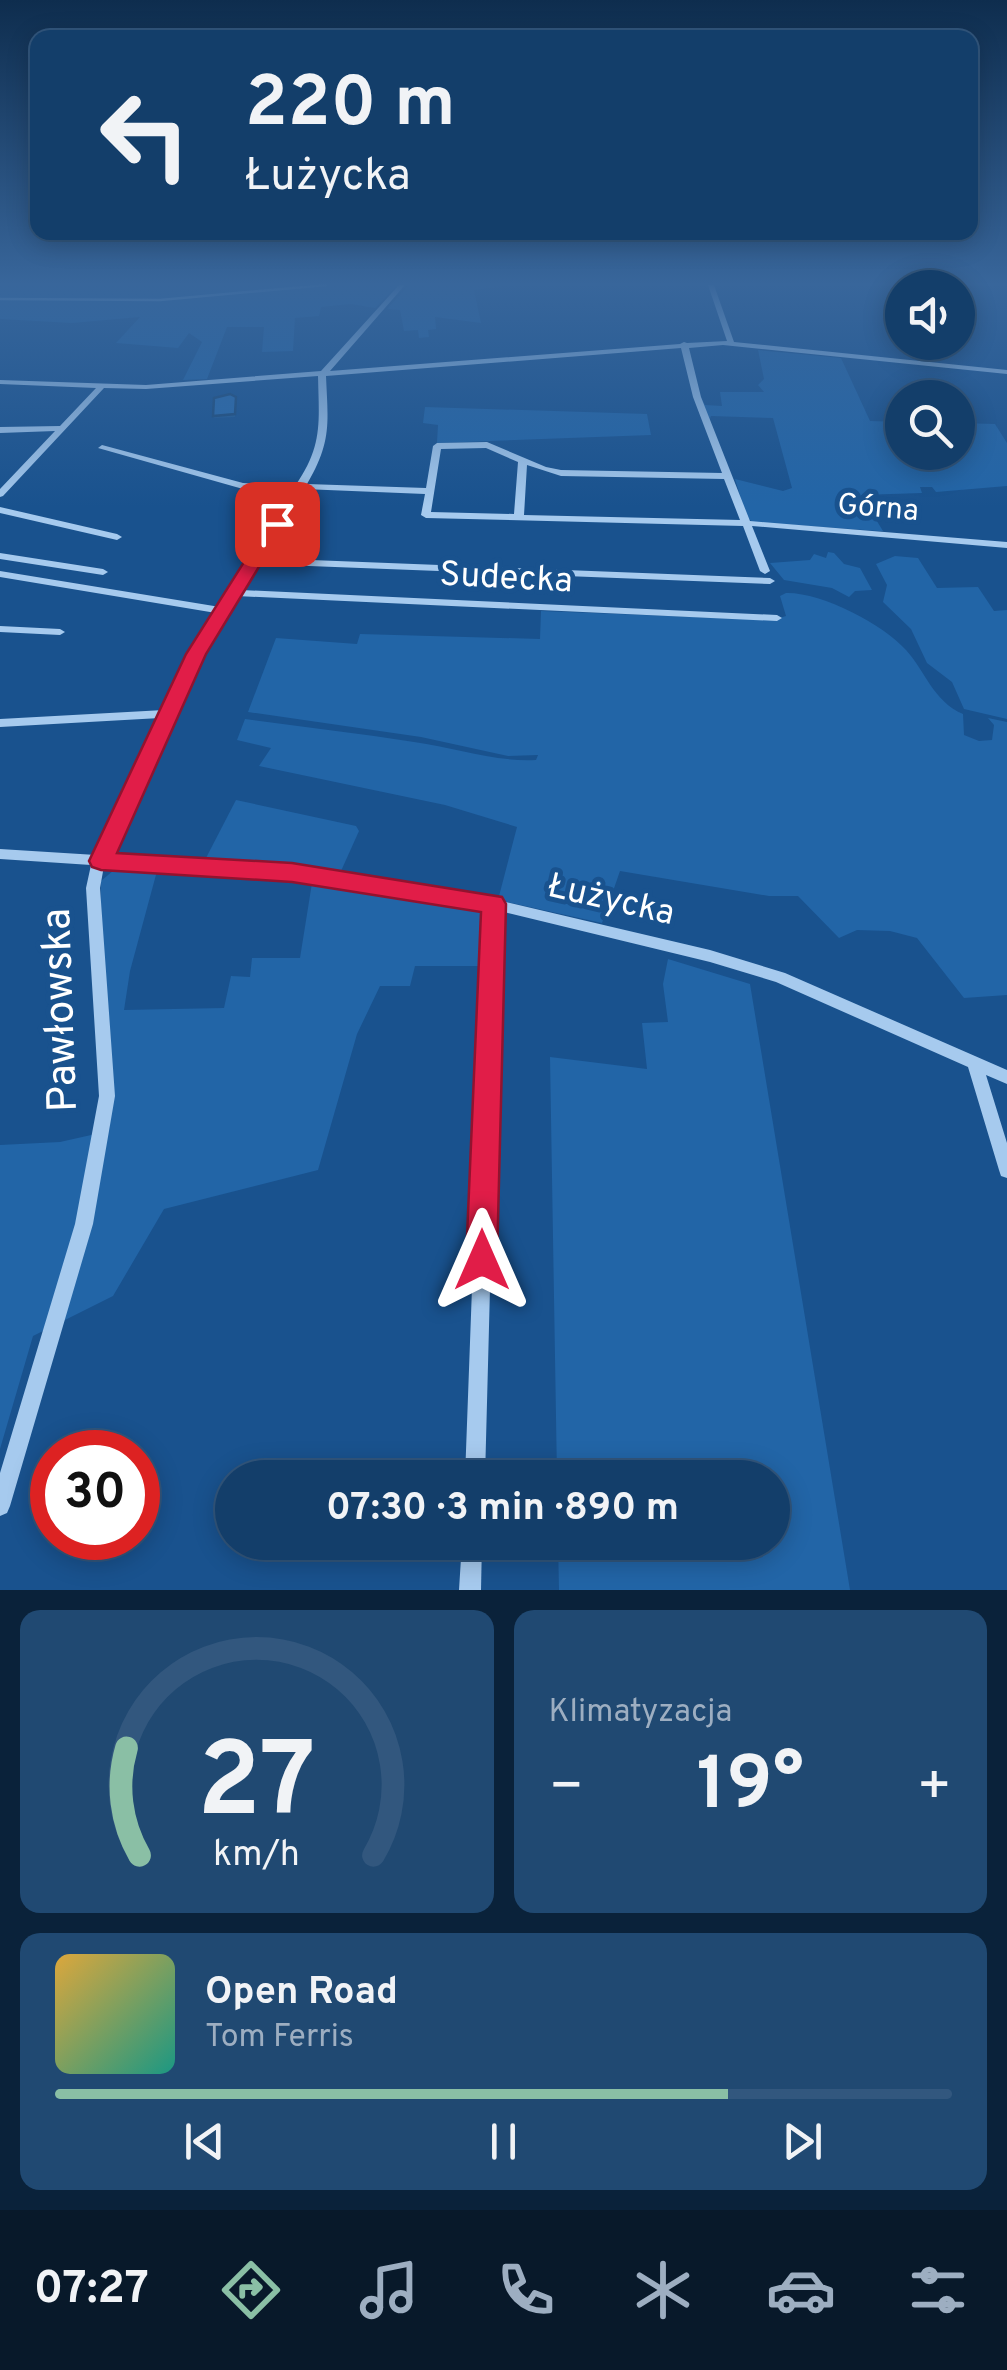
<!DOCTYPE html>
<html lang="pl">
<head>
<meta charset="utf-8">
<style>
  :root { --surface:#133e6a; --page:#204972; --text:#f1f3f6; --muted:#9daec1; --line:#32577e; --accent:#8abfa5 }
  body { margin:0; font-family:Overpass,sans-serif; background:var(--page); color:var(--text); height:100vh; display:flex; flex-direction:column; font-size:38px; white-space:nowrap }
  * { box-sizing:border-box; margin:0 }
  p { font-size:32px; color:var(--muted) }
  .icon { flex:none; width:55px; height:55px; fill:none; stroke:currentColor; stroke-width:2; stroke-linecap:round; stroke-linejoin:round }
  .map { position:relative; height:1590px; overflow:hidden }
  .sheet { display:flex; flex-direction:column; gap:20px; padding:20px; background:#0a223a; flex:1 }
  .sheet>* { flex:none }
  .hud { position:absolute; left:30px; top:30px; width:948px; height:210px; border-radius:20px; box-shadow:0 5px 25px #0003,0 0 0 2px var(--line); background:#133e6a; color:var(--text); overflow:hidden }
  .tools { position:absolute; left:885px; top:270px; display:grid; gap:20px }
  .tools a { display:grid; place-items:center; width:90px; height:90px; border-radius:50%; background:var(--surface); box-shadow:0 5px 25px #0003,0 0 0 2px var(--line); font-size:50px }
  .speed { position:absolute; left:30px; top:1430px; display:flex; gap:20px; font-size:50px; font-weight:700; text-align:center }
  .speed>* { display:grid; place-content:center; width:130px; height:130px; border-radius:50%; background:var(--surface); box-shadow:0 5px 25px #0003,0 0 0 2px var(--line); line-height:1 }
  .speed .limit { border:15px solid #d22; background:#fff; color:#111 }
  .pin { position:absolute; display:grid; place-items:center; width:85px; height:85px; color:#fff; margin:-42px; border-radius:20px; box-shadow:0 5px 15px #0006 }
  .me { position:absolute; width:110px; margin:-55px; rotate:0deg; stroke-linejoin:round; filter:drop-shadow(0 0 8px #0008) }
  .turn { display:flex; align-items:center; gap:35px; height:210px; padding:0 50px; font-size:45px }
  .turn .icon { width:130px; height:130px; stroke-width:2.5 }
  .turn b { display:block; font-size:70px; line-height:85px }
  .big { font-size:75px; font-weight:700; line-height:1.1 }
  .sheet .tile { flex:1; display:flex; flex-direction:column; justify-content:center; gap:15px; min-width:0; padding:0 35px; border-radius:20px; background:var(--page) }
  .sheet .dial { align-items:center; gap:0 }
  .dial svg { height:260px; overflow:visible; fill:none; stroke:var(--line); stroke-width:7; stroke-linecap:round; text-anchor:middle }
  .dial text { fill:var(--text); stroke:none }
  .song { display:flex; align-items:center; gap:30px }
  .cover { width:120px; height:120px; border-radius:15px; background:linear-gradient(135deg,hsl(40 70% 55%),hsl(170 70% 35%)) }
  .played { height:10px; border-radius:5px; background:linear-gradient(90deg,var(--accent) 75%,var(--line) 75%) }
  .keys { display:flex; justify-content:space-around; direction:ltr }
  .heat { display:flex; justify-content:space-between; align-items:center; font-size:55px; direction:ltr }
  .sheet .tiles { flex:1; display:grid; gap:20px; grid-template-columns:1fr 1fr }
  .tile:last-child { grid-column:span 2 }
  .trip { position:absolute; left:215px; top:1460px; width:575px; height:100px; border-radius:50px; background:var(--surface); box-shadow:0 5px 25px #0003,0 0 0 2px var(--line); font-weight:700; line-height:100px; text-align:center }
  .dock { display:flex; height:160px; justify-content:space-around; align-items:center; background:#08192a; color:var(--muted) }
  .dock .icon { width:70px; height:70px }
  .dock .active { color:var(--accent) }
  .dock b { font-size:45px; color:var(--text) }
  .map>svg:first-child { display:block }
</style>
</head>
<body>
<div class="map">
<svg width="1007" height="1590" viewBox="0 0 1007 1590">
  <rect width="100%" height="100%" fill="#19528e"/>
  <!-- green -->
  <g fill="#2265a7">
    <path d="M0 285H398L375 308 351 304 321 307 319 316 295 318 293 351 262 352 264 327H227L207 379 183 380 202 342 189 333 178 348 116 343 140 317 72 323 0 319Z"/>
    <path d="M409 285H510L474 290 481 323 435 317 436 329 428 330 429 337 419 338 418 330 404 331 400 310 387 309Z"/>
    <path d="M758 350 841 358 870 421 902 422V452H958V423L995 424 1007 443V486L936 492 932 487H920L922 493 861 495 883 531H879L753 522 747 518 735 479 783 491 792 488 773 418 711 416 709 421 698 391 705 405 722 406 720 392H764L758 385 764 379Z"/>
    <path d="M425 407 647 414 651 435 437 443 438 425 423 423Z"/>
    <path d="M828 552 834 553 844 564 860 568 872 590 855 591 849 597 832 588 784 580 770 563 810 560 814 554 826 558Z"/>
    <path d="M895 556 918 558 937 588 978 587 994 611 1007 610V719L964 709 952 682 927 663 911 629 883 602 887 585 876 564Z"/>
    <path d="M786 593C821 592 883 624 906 650 926 672 933 701 963 714L964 735 979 741 992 740 994 725 988 718 1007 722V995L964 998 917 938 890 931 857 930 839 938 798 896H769L620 871 602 923 498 900 517 827 445 805 259 766 271 748 237 740 245 719C301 727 358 733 414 742 456 748 494 762 536 760L538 755 508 756 421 737 248 712 276 638 357 644 360 634 540 639 541 611 773 620 786 616 780 596Z"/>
    <path d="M236 800 356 826 359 831 341 871 206 858Z"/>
    <path d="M114 870 157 871 130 971 124 1010 224 1008 231 976 250 977 252 958H300L312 883 484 911 481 966H415L410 986H380L357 1034 318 1170 164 1209 113 1296 33 1336 0 1449V1145L60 1142 109 1131C119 1047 99 964 101 881Z"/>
    <path d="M668 959 750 984 850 1590H559L558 1543 772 1542V1478L557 1477 550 1057 647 1069 642 1023 668 1022 663 984Z"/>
  </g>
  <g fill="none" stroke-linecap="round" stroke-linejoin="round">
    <!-- stream -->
    <path stroke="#99c6f1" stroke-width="2.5" d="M0 299 160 300 326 285"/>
    <!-- minor -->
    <g fill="#a6caee" fill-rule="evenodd">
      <path d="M399 285H405L330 371 680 344 684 342 687 343 727 341 708 285H714L734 342 1007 370V374L723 345 689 348 701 397 750 521 1007 542V548L752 526 770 571 765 574 760 571 743 526 426 518 421 515 425 494 303 489 260 558 770 578 775 581 770 584 257 564 241 590 777 615 782 618 777 621 237 596 201 654 108 856 272 866 493 899 710 950 785 973 1007 1070V1084L986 1075 1007 1143V1178L1001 1176 999 1170 968 1067 776 982 710 962 500 911 485 1478H465L486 908 272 876 104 866 100 888 115 1096 93 1224 10 1506 7 1513 0 1516V1473L75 1224 99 1096 86 888 91 865 0 859V849L96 855 160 718 0 727V719L164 710 191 654 216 613 0 577V571L220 607 292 491 243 489 98 448 102 445 243 483 295 486C323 446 319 423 318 376L146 389 104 388 3 496 0 497V489L55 431 0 433V427L60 426 96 388 0 384V380L146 385 321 371ZM681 348 693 397 722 473 561 470 546 467 487 442 437 443 433 446 426 488 307 484C332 441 328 423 326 376ZM486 448 518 462 514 514 431 512 441 449ZM527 465 561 476 724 479 740 520 524 515Z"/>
      <path d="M0 507 117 534 122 537 117 540 0 513Z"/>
      <path d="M0 553 103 569 108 572 103 575 0 559Z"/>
      <path d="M0 626 60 629 65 632 60 635 0 632Z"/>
      <path d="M462 1542H482L481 1590H459Z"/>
    </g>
  </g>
  <!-- wall -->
  <path fill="#225b94" d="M236 400 235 417 214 418 213 416Z"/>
  <!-- building -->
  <path fill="#286aac" stroke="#1c4a78" stroke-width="2.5" d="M230 394 236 397 235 414 213 416 214 398Z"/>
  <!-- sky -->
  <linearGradient id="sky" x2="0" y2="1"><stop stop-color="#0e2d4e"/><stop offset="0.56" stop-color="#38669b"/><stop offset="1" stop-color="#38669b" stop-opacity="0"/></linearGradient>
  <rect width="1007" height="507" fill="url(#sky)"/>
  <!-- route -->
  <path fill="#e11d48" stroke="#92132f" stroke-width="2.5" d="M277 518 285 524 206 654 117 853 292 863 502 897 506 904 497 1260 493 1271 482 1276 470 1271 466 1260 481 912 292 882 101 870 92 867 89 861 186 654 268 524Z"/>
  <g text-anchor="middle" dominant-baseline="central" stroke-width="10" stroke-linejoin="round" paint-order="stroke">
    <!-- far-street labels -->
    <g font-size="30" fill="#fff" stroke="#19528e">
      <text transform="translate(878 509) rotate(5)">Górna</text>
    </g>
    <!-- street labels -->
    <g font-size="35" fill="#fff" stroke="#19528e">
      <text transform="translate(506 579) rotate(3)">Sudecka</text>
      <text transform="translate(611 901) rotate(13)">Łużycka</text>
    </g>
    <!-- near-street labels -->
    <g font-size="42" fill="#fff" stroke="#19528e">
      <text transform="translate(62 1010) rotate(-92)">Pawłowska</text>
    </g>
  </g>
</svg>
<div class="tools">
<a><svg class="icon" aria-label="sound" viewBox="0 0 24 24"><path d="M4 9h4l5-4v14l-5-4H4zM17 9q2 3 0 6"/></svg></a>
<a><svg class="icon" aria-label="search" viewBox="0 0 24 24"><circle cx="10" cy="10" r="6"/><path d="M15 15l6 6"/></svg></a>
</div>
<div class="speed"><div class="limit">30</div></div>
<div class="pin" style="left:277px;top:524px;background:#d93025"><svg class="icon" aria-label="arrive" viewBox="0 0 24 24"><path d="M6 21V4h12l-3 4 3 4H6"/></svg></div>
<svg class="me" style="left:482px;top:1260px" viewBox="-20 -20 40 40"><path d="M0-17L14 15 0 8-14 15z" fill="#e11d48" stroke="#fff" stroke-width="4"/></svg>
<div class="trip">07:30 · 3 min · 890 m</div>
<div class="hud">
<div class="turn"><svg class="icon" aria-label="left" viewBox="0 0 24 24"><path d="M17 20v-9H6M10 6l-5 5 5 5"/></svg><div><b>220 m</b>Łużycka</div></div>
</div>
</div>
<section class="sheet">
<div class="tiles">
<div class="tile dial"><svg viewBox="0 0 100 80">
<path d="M14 69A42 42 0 1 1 86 69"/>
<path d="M14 69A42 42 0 0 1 10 36" stroke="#8abfa5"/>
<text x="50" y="56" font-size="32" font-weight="700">27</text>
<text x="50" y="72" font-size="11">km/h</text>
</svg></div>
<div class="tile"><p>Klimatyzacja</p>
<div class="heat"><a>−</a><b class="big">19°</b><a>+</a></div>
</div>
<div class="tile">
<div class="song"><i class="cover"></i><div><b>Open Road</b><p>Tom Ferris</p></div></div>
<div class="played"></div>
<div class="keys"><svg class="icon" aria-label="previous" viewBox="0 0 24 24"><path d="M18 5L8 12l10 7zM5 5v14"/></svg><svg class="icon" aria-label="pause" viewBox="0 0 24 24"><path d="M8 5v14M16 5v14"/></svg><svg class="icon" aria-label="next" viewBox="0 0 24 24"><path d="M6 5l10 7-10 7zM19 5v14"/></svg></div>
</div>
</div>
</section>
<nav class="dock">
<b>07:27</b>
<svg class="icon active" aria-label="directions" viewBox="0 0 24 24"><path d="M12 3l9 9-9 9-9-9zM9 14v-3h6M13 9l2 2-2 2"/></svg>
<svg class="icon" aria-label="music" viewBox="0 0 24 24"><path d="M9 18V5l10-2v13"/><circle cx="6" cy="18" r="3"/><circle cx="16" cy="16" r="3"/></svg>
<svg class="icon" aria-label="phone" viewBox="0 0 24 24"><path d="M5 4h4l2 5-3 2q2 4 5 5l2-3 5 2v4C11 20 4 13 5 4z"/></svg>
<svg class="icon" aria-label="climate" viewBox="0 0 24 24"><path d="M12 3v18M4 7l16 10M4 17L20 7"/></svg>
<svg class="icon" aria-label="car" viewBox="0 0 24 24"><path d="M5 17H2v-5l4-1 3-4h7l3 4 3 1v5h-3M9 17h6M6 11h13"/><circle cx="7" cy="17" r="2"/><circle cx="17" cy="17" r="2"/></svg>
<svg class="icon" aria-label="filters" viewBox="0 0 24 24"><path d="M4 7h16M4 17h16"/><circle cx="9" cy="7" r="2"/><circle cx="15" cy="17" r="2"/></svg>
</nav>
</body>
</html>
